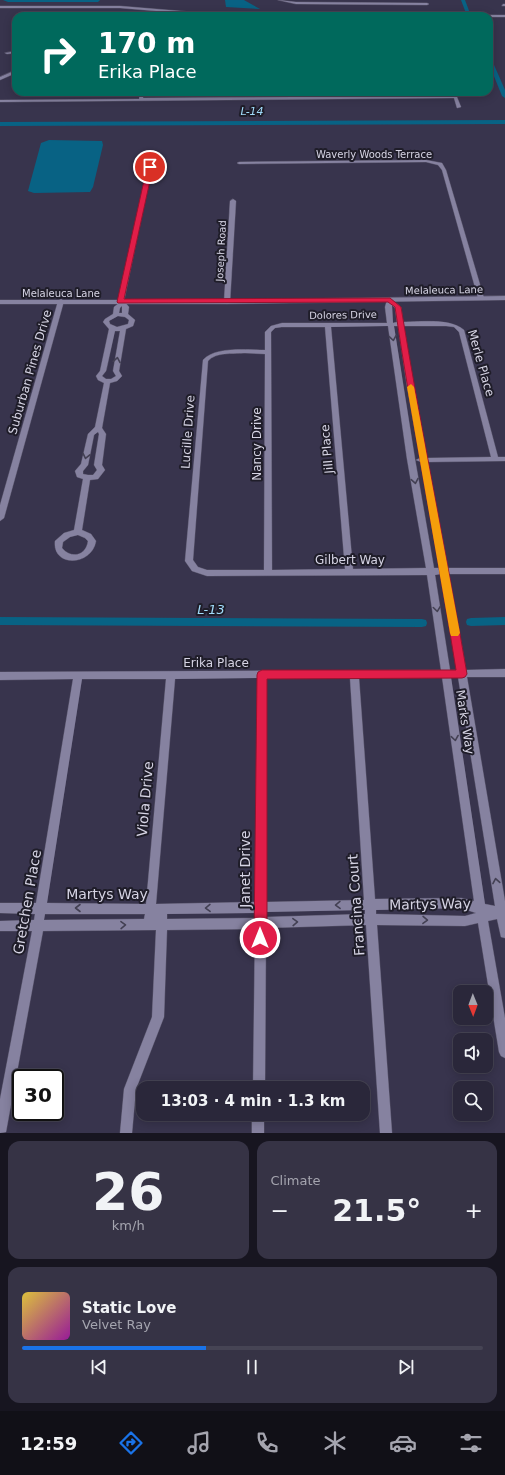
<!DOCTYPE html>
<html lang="en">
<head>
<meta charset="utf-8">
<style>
  :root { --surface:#2a273a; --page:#363345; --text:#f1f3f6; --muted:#a5a5af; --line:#464454; --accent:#1a73e8 }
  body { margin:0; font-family:"DejaVu Sans",sans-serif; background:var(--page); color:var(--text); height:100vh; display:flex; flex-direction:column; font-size:15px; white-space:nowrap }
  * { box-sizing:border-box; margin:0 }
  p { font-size:13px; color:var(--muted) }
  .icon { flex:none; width:22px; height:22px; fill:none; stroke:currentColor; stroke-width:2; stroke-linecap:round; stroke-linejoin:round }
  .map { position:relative; height:1133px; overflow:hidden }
  .sheet { display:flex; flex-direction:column; gap:8px; padding:8px; background:#171520; flex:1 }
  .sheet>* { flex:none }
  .guide { position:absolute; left:12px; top:12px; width:481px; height:84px; border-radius:12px; box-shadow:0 2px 10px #0003,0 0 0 1px var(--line); background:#00695c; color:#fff; overflow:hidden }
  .needle { width:26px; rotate:179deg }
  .fabs { position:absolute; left:453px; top:985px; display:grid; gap:8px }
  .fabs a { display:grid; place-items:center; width:40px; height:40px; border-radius:8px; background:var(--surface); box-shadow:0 2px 10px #0003,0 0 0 1px var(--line); font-size:20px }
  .speed { position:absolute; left:12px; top:1069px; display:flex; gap:8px; font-size:20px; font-weight:700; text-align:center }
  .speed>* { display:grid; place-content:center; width:52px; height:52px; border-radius:50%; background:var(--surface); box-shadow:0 2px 10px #0003,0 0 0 1px var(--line); line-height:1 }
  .speed .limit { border:2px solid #111; border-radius:6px; background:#fff; color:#111 }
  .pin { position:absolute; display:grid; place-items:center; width:34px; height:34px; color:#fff; margin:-17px; border:2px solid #fff; border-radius:50%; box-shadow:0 1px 4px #0007 }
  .me { position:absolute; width:44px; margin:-22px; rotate:0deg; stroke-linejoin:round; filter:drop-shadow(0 0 3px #0008) }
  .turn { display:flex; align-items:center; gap:14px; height:84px; padding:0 20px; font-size:18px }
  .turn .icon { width:52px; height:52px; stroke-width:2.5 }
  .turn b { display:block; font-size:28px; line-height:34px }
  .big { font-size:30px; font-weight:800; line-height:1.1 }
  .sheet .widget { flex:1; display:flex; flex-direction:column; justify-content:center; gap:6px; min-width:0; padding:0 14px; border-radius:12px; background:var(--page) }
  .sheet .dial { align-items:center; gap:0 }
  .dial b { font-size:52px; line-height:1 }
  .song { display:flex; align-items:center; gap:12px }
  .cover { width:48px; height:48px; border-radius:6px; background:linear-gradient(135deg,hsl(50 70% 55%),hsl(300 70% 35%)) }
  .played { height:4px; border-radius:2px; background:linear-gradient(90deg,var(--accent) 40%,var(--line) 40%) }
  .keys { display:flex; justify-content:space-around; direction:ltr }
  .heat { display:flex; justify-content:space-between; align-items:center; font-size:22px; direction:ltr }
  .sheet .tiles { flex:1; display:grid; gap:8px; grid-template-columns:1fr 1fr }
  .widget:last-child { grid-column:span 2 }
  .trip { position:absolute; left:136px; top:1081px; width:234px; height:40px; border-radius:12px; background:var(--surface); box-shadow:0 2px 10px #0003,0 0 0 1px var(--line); font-weight:800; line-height:40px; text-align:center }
  .menu { display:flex; height:64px; justify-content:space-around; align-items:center; background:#111017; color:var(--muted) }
  .menu .icon { width:28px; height:28px }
  .menu .on { color:var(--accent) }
  .menu b { font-size:18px; color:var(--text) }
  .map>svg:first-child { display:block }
</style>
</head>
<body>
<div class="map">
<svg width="505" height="1133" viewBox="0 0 505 1133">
  <rect width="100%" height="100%" fill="#38344d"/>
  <!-- water -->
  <g fill="#086284">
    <path d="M3 0H100L98 2H8Z"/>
    <path d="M225 0H244L260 9 226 7Z"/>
    <path d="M49 140 102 141 103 145 93 187 90 192 34 193 28 191 41 143Z"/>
  </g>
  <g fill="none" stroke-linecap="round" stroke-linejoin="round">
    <!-- canal -->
    <g fill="#086284" fill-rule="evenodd">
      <path d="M461 0H465L471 16H467Z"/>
      <path d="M489 57 491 58 505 90V98L502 96 489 64Z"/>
      <path d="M505 120V124L0 126V122Z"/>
      <path d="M0 617 422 619 426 620 427 623 426 626 422 627 0 625Z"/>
      <path d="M505 617V625L471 626 467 625 466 622 467 619 471 618Z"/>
    </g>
    <!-- minor casing -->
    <g stroke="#565268" stroke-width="1">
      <g id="minor">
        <path d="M278 0 296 2 427 3 429 4 427 5 296 4Z"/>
        <path d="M503 4H505V6H502Z"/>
        <path d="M0 6H120L217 14 505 15V17H489V16H216L120 8H0Z"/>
        <path d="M16 51V53L7 54 5 53Z"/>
        <path d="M16 70V73L0 80V77Z"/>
        <path d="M140 92H144L143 98 453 96 452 93 455 92 461 107 457 108 454 98 0 102V100L139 99Z"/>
        <path d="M150 155 154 156 124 301 129 307 128 314 135 320 133 326 126 329 119 371 122 376 117 381 110 383 102 428 106 434 102 465 105 470 98 479 90 480 82 530 91 534 96 541C92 566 52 568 55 541L64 533 74 530 83 479 77 477 75 471 81 464 88 434 95 427 104 383 98 380 96 376 100 371 109 329 103 322 105 319 113 314 114 307 119 303ZM122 306V313H119L120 308ZM118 316 125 317 129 320 128 324 117 327 110 324 109 321ZM115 331H120L113 371 116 376 111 379H106L102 376 106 371ZM98 432 99 434 94 465 97 470 93 475H88L83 474V471L88 465 94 435ZM78 535 85 538 88 541C86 556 71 559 62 548L63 542 70 537Z"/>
        <path d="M426 160 442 163 446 170 484 298 483 299 478 298 442 170 438 165 426 162 239 164 237 163 239 162Z"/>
        <path d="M233 199 236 201 230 302 227 304 224 302 230 201Z"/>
        <path d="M390 298 401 307 403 322C422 322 450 318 464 330L498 457H505V461L428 462 448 568H505V574H449L466 670 505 669V677H467L505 901V938L501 937 497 919 488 921 505 1018V1058L501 1056 499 1052 478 923 465 926 377 925 392 1133H380L366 925 266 928 265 1088H253L255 929 167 930 164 1017 136 1089 132 1133H120L124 1089 152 1017 156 930 43 931 6 1132 0 1133V1099L32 931H0V921L34 920 35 914 0 913V903H36L73 679 0 680V672L441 670 427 575 207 576 192 571 185 561 203 360C215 346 248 350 265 350V332L271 326 282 323H387L385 307 387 300ZM392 305 395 308 397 322 393 323ZM388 326 407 459 426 568 353 569 331 327ZM394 326H398L407 386 420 458 416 460 421 462 440 568H434L415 459ZM404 326H446L454 327 459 332 491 457 427 458 413 386ZM282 327H325L345 569 272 570 271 332 275 328ZM244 353 265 354 264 570H207L198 567 193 560 208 361C216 352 232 354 244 353ZM441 574 457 670H450L435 575ZM442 677 474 901 461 898 375 899 359 678ZM451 677H458L495 906 485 904ZM258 678 255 902 156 904 175 679ZM266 678H350L364 900 266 902ZM82 679H166L146 904 47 903ZM461 908 476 913 465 916 376 914V910ZM365 910V914L266 917V912ZM255 913V918L167 919V914ZM45 914H145L144 919 44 920Z"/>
        <path d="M61 299 64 301 4 518 0 521V505L58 301Z"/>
        <rect x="252" y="1114" width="12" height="19"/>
      </g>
    </g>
    <!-- tertiary casing -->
    <g stroke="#565268" stroke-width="1">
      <path id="tertiary" d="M505 296V300L227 304H0V300H227Z"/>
    </g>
    <!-- minor -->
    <use href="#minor" fill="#8682a0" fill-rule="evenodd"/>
    <!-- tertiary -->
    <use href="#tertiary" fill="#8682a0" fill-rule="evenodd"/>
  </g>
  <!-- one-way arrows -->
  <defs><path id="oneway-chevron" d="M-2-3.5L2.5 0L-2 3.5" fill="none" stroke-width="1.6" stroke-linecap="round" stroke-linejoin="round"/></defs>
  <g stroke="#434053">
    <use href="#oneway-chevron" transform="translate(393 338) rotate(81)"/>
    <use href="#oneway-chevron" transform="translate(117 360) rotate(-80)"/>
    <use href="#oneway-chevron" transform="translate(86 456) rotate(102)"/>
    <use href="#oneway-chevron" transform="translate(415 481) rotate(80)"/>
    <use href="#oneway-chevron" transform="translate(437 609) rotate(82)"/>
    <use href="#oneway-chevron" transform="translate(455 738) rotate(81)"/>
    <use href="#oneway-chevron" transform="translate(496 881) rotate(-100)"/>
    <use href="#oneway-chevron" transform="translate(338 905) rotate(179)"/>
    <use href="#oneway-chevron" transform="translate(78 908) rotate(180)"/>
    <use href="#oneway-chevron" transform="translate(208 908) rotate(179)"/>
    <use href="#oneway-chevron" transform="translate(425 920) rotate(1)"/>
    <use href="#oneway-chevron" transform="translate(295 922) rotate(-2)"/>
    <use href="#oneway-chevron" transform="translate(123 925) rotate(-1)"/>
  </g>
  <!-- route -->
  <path fill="#e11d48" stroke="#92132f" d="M150 165 153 167 124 299 390 298 401 307C421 429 446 551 467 674L465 677 462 678 267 679V938L265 943 260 944 256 943 254 938 257 675 258 672 262 670H456C437 549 413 429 395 307L388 302 118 303 117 302 147 167Z"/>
  <!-- slow -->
  <path fill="#f59e0b" d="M411 384 414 387 460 633 458 636H451L450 633 407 387Z"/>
  <g text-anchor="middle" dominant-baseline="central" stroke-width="4" stroke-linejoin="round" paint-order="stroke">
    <!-- far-street labels -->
    <g font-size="10" fill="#d6d4e4" stroke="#1f1d29">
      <text x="374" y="154">Waverly Woods Terrace</text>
      <text transform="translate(221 251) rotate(-87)">Joseph Road</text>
      <text transform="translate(444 290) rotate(-1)">Melaleuca Lane</text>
      <text x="61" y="293">Melaleuca Lane</text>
      <text transform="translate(343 315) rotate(-1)">Dolores Drive</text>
    </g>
    <!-- far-water labels -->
    <g font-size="11" font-style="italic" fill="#a1dbfa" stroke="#1f1d29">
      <text x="252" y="111">L-14</text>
    </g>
    <!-- street labels -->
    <g font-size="12" fill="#d6d4e4" stroke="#1f1d29">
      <text transform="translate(481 363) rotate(74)">Merle Place</text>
      <text transform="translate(30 372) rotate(-74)">Suburban Pines Drive</text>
      <text transform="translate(188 432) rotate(-86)">Lucille Drive</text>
      <text transform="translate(257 444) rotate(-90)">Nancy Drive</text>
      <text transform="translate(327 449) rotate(-95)">Jill Place</text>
      <text x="350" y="560">Gilbert Way</text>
      <text x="216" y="663">Erika Place</text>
      <text transform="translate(465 722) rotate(81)">Marks Way</text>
    </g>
    <!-- water labels -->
    <g font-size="13" font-style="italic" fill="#a1dbfa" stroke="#1f1d29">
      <text x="211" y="609">L-13</text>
    </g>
    <!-- near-street labels -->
    <g font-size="14" fill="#d6d4e4" stroke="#1f1d29">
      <text transform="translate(145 799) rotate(-85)">Viola Drive</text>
      <text transform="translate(245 869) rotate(-90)">Janet Drive</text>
      <text x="107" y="894">Martys Way</text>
      <text transform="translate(27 902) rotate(-80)">Gretchen Place</text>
      <text transform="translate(430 904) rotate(-1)">Martys Way</text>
      <text transform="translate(356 905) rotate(-94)">Francina Court</text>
    </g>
  </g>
</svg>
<div class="fabs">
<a><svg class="needle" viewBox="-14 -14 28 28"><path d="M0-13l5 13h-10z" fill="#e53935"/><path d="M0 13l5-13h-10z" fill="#a5a5af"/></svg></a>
<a><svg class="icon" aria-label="sound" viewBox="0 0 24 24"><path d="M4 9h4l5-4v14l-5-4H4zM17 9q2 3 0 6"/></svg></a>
<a><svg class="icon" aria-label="search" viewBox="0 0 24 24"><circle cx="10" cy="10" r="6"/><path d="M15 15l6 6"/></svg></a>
</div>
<div class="speed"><div class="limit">30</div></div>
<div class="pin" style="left:150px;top:167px;background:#d93025"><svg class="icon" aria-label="arrive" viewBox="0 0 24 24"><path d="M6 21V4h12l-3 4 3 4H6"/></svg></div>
<svg class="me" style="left:260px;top:938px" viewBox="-20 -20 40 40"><circle r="17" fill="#e11d48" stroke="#fff" stroke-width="3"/><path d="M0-11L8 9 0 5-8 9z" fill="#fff"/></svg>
<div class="trip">13:03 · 4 min · 1.3 km</div>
<div class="guide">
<div class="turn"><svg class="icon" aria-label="right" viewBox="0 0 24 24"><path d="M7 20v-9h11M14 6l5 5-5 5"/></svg><div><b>170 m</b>Erika Place</div></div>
</div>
</div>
<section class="sheet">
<div class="tiles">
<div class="widget dial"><b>26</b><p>km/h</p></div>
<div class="widget"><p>Climate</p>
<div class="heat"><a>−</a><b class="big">21.5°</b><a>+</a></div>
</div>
<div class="widget">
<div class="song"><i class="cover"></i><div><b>Static Love</b><p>Velvet Ray</p></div></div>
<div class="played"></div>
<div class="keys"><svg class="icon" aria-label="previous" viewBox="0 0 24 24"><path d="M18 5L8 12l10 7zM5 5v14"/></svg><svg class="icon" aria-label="pause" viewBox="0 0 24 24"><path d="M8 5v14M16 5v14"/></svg><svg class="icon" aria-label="next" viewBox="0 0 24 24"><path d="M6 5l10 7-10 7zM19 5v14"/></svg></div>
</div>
</div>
</section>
<nav class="menu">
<b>12:59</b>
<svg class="icon on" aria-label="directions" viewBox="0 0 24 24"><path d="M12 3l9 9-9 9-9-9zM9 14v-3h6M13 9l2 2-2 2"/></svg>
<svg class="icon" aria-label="music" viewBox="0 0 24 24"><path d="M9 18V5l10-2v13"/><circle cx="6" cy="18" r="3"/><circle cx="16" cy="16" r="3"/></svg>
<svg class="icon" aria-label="phone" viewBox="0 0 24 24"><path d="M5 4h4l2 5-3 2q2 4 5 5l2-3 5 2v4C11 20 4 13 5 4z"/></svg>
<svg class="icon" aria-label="climate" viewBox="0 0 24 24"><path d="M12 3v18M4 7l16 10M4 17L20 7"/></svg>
<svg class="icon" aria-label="car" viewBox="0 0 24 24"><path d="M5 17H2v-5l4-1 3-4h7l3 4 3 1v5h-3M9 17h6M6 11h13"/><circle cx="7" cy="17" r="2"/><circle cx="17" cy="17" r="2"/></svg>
<svg class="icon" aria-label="filters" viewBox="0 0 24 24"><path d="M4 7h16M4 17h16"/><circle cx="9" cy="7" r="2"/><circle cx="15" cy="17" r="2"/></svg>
</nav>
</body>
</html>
